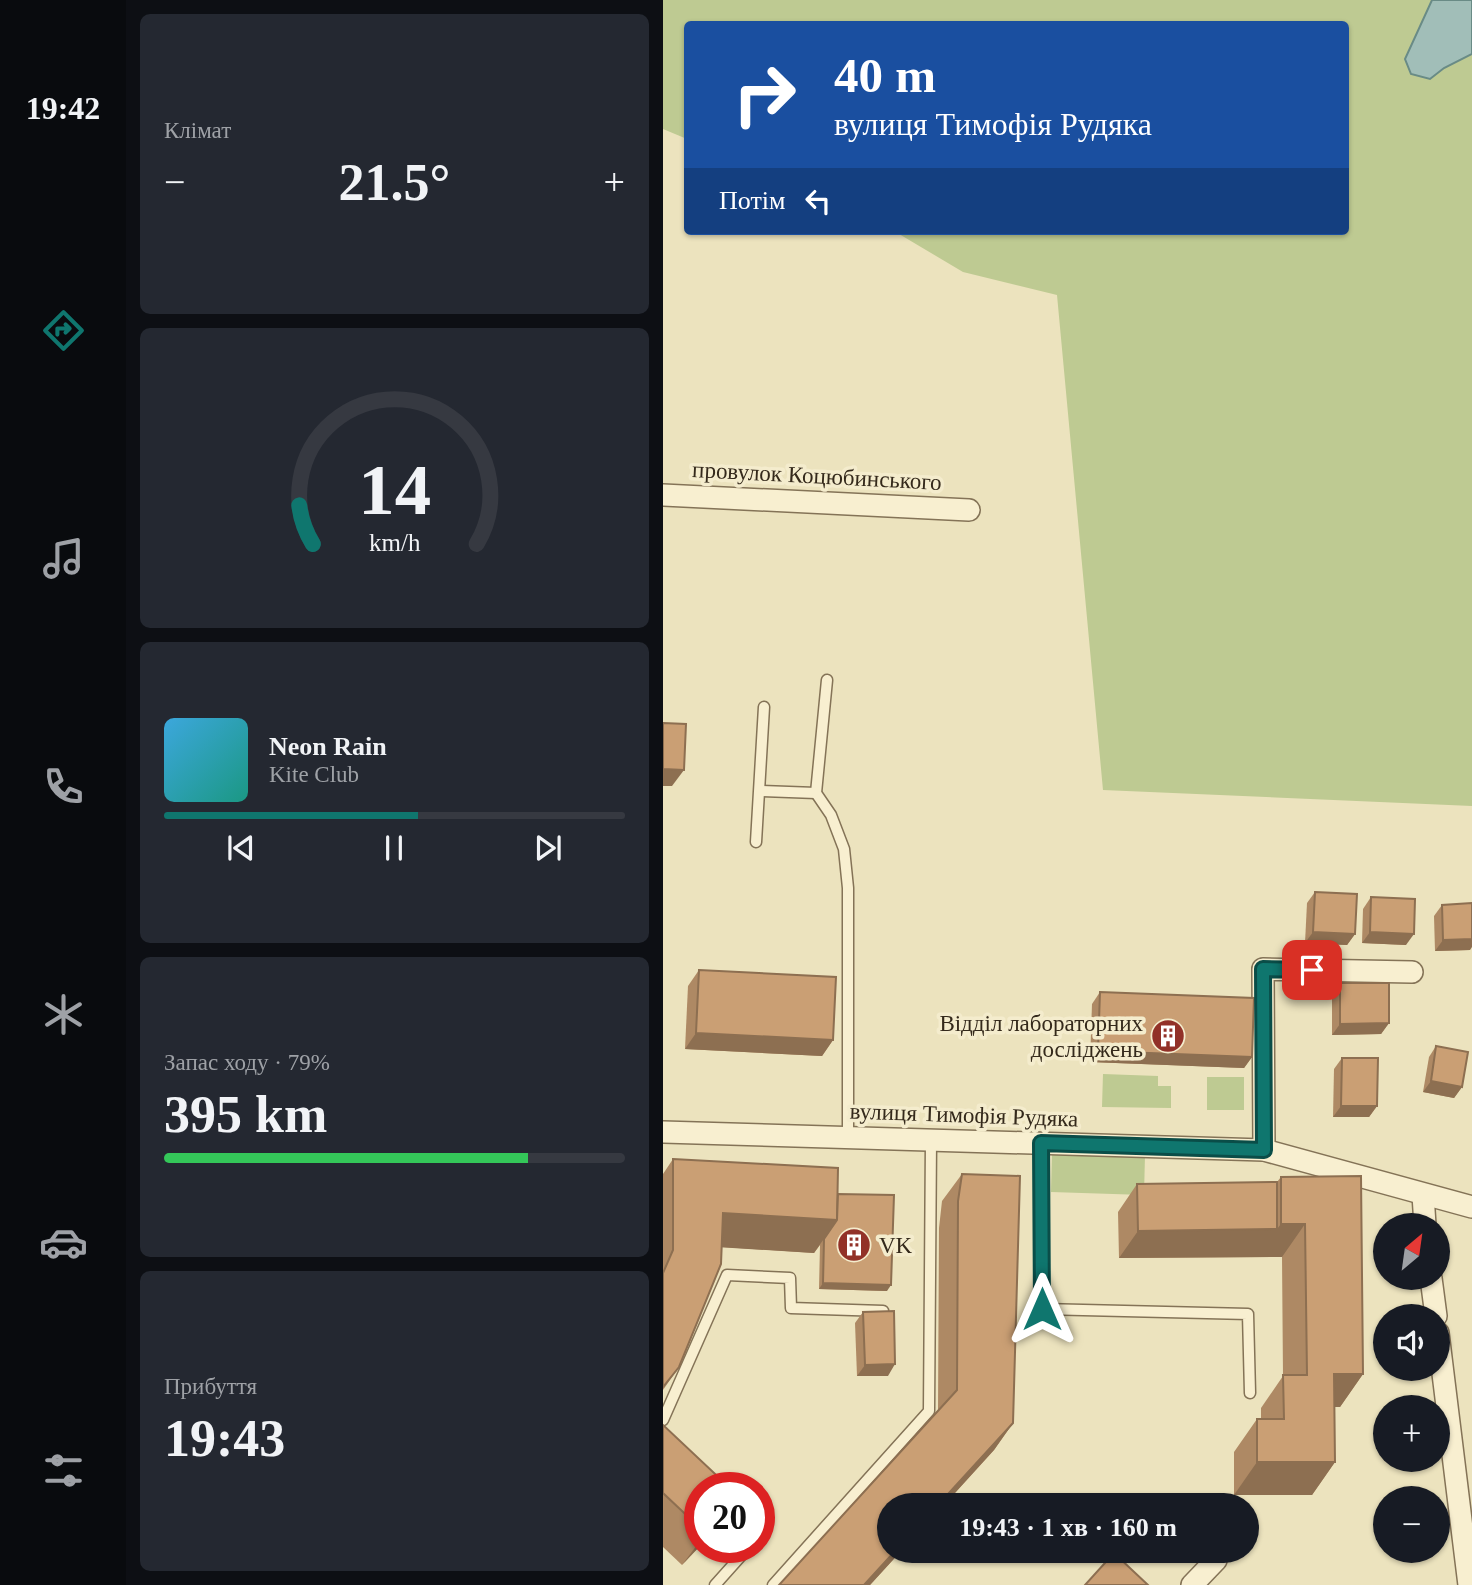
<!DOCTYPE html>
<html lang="uk">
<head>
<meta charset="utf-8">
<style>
  :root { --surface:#171b24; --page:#242831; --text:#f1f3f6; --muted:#9ea1a6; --line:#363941; --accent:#0f766e }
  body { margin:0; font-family:"Times New Roman",serif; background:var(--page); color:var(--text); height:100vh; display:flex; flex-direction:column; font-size:26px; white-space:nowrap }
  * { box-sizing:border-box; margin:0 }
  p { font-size:23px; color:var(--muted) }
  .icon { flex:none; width:38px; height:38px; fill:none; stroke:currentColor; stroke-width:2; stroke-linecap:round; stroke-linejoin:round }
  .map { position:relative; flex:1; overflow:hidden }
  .drawer { display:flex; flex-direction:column; gap:14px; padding:14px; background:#0d0f14; width:537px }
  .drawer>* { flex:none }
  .banner { position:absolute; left:21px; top:21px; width:665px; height:214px; border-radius:7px; box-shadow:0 2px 5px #0004; background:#1a4fa0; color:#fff; overflow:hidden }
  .needle { width:46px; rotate:29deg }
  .tools { position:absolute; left:710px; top:1213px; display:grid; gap:14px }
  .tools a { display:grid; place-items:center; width:77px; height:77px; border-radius:50%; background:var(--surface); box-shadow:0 2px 5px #0004; font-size:35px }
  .speed { position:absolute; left:21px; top:1472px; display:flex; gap:14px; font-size:35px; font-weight:700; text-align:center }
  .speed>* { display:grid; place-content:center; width:91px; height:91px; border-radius:50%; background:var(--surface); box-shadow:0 2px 5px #0004; line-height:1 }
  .speed .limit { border:10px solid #d22; background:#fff; color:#111 }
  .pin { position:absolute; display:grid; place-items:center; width:60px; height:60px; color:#fff; margin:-30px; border-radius:14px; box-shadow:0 4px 10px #0006 }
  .me { position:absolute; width:77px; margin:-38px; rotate:0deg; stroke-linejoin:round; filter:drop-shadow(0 0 5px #0008) }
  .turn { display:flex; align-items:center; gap:24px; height:147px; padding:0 35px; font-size:32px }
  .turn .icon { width:91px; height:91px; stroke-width:2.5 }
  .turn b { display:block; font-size:49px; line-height:60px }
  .then { display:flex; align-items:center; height:66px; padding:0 35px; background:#0003; gap:14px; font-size:26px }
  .big { font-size:52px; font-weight:700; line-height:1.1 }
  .drawer .card { flex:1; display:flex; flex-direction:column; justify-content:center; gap:10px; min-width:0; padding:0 24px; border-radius:10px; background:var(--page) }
  .drawer .dial { align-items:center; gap:0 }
  .dial svg { height:182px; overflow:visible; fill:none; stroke:var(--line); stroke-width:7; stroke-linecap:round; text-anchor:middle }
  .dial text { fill:var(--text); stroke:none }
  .song { display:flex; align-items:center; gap:21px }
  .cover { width:84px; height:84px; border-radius:10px; background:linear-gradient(135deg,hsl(200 70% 55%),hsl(170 70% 35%)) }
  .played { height:7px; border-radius:4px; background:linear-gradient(90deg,var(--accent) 55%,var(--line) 55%) }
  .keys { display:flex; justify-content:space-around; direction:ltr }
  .heat { display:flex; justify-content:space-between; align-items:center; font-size:38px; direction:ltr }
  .charge { height:10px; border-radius:5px; background:linear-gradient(90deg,#34c759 79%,var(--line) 0) }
  .trip { position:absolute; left:214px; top:1493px; width:382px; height:70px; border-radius:35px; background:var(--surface); box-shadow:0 2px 5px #0004; font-weight:700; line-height:70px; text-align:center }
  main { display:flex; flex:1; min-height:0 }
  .tabs { display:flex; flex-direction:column; width:126px; justify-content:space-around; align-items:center; background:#090b0e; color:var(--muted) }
  .tabs .icon { width:49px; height:49px }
  .tabs .active { color:var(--accent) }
  .tabs b { font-size:32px; color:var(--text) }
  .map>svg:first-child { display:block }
</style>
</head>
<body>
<main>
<nav class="tabs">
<b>19:42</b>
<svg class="icon active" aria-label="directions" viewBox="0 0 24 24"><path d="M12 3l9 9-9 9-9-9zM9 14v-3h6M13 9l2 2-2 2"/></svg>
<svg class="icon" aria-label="music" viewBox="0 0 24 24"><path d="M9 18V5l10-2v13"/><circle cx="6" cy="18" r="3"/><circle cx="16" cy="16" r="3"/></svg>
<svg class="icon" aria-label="phone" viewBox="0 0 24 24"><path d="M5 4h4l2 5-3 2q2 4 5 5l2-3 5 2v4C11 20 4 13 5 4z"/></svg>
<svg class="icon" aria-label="climate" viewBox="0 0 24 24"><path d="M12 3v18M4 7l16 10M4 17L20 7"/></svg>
<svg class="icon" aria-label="car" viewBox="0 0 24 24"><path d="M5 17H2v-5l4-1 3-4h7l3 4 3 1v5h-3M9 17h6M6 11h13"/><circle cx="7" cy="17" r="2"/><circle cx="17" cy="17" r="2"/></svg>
<svg class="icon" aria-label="filters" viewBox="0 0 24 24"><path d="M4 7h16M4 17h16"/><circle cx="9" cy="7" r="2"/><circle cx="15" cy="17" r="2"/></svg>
</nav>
<section class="drawer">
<div class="card"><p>Клімат</p>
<div class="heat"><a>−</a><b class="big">21.5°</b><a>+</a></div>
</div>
<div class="card dial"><svg viewBox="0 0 100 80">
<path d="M14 69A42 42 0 1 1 86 69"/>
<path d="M14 69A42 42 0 0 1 8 52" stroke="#0f766e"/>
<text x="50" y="56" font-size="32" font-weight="700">14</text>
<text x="50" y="72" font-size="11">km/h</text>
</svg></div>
<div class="card">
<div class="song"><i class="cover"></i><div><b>Neon Rain</b><p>Kite Club</p></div></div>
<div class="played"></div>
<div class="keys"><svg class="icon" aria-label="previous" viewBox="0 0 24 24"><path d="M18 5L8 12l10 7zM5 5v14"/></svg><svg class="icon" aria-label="pause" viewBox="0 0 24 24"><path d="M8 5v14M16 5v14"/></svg><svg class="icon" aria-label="next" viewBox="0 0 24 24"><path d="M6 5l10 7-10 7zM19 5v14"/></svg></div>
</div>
<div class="card"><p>Запас ходу · 79%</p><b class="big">395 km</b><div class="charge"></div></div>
<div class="card"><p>Прибуття</p><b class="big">19:43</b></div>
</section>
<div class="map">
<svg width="809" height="1585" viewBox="0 0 809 1585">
  <rect width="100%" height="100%" fill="#ece3be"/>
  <!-- green -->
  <g fill="#beca92">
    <path d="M0 0H809V806L440 790 394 295 300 272 231 231H682V24H24V139L0 129Z"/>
    <path d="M440 1074 495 1076V1086H508V1108L439 1107Z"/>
    <rect x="544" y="1077" width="37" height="33"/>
    <path d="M389 1153 482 1155 481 1195 388 1192Z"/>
  </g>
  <!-- water -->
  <path fill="#a1beb8" stroke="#698b86" stroke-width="2" d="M769 0H809V54L781 68 767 79 748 74 742 59Z"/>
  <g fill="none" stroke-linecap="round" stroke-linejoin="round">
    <!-- lane casing -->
    <g stroke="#847357" stroke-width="13">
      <g id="lane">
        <path d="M164 680 153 793 168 815 181 849 185 888V1138"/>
        <path d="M97 791 153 793"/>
        <path d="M93 842 101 707"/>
        <path d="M378 1143 379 1309 585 1314 587 1393"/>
        <path d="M0 1420 64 1275 127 1278 128 1308 220 1311"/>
        <path d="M52 1585 86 1547"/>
        <path d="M110 1585 266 1411 268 1140"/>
      </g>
    </g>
    <!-- street casing -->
    <g stroke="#847357" stroke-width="24">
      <g id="street">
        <path d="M0 495 306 510"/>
        <path d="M0 1132 601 1150 809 1207"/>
        <path d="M601 1150 600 969 749 972"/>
        <path d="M760 1195 762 1225"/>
        <path d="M768 1278 773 1316"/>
        <path d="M775 1333 806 1585"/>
        <path d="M529 1585 553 1560"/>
      </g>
    </g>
    <!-- lane -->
    <use href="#lane" stroke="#f8efd0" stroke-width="10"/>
    <!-- street -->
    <use href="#street" stroke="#f8efd0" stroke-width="21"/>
  </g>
  <!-- wall -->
  <g fill="#ae8964">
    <path d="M652 892 692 934 684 945 642 943 644 903Z"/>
    <path d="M708 897 743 945 699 943 700 909Z"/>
    <path d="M779 905 807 950 772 951 771 916Z"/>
    <path d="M36 970 170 1040 159 1056 22 1049 25 986Z"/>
    <path d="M677 983 726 1023 718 1034 669 1035V995Z"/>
    <path d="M437 992 589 1057 581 1068 427 1062 429 1004Z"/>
    <path d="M773 1046 799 1087 791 1098 760 1092 766 1057Z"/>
    <path d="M679 1058 714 1106 706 1117H670L671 1069Z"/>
    <path d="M10 1159 175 1194 224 1291 156 1289 157 1245 151 1253 59 1247 16 1367 0 1390V1174Z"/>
    <path d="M299 1174 357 1176 350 1423 331 1450 281 1505H226V1550H239L207 1585H116L275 1410 276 1228 279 1201Z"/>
    <path d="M698 1176 700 1374 677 1407H672V1462L649 1495H571V1452L594 1419H598V1408L620 1376 619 1257 456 1258 455 1212 474 1184 614 1182 618 1177Z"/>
    <path d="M200 1312 225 1376H194L192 1323Z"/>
    <path d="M0 1425 37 1488V1546L19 1565 0 1547Z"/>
  </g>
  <!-- shaded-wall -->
  <g fill="#8d6f51">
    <path d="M0 769 21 770 9 786H0Z"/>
    <path d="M650 932 692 934 684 945 642 943Z"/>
    <path d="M707 932 751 934 743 945 699 943Z"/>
    <path d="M809 939V947L807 950 772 951 780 940Z"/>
    <path d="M726 1023 718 1034 669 1035 677 1024Z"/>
    <path d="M33 1033 170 1040 159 1056 22 1049Z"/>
    <path d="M435 1051 589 1057 581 1068 427 1062Z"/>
    <path d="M768 1081 799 1087 791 1098 760 1092Z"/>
    <path d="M678 1106H714L706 1117H670Z"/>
    <path d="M60 1213 174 1220 151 1253 38 1246Z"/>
    <path d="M618 1224H642L619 1257 456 1258 475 1231 614 1229Z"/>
    <path d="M160 1283 228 1285 224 1291 156 1289Z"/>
    <path d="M232 1364 225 1376H194L202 1365Z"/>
    <path d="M671 1374H700L677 1407H648Z"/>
    <path d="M350 1423 331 1450 281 1505H275Z"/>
    <path d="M594 1462H672L649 1495H571Z"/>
    <path d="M37 1541V1546L19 1565Z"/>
    <path d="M233 1550H239L207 1585H201Z"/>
  </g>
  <!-- building -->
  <g fill="#ca9f74" stroke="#8d6f51" stroke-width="2">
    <path d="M0 723 23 724 21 770 0 769Z"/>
    <path d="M652 892 694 894 692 934 650 932Z"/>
    <path d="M708 897 752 899 751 934 707 932Z"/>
    <path d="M809 903V939L780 940 779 905Z"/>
    <path d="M36 970 173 977 170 1040 33 1033Z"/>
    <path d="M677 983H726V1023L677 1024Z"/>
    <path d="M437 992 591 998 589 1057 435 1051Z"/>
    <path d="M773 1046 805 1052 799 1087 768 1081Z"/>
    <path d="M679 1058H715L714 1106H678Z"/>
    <path d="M10 1159 175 1168 174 1220 60 1213 58 1264 16 1367 0 1387V1273L10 1250Z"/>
    <path d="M299 1174 357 1176 350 1423 275 1505H226V1550H233L201 1585H116L294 1390 295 1201Z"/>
    <path d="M698 1176 700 1374H671L672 1462H594V1419H621L620 1375H644L642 1224H618V1177Z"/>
    <path d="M614 1182V1229L475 1231 474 1184Z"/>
    <path d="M175 1194 231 1195 228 1285 160 1283 161 1239 174 1220Z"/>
    <path d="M231 1311 232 1364 202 1365 200 1312Z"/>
    <path d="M0 1425 67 1488H37V1528L0 1493Z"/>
    <path d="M451 1553 485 1585H422Z"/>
  </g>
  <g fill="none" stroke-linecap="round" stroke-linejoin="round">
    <!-- route casing -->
    <g stroke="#0a4d48" stroke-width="18">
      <path id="route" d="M379 1309 378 1143 601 1150 600 969 649 970"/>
    </g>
    <!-- route -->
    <use href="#route" stroke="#0f766e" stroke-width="12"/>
  </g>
  <!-- icons -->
  <defs>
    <g id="building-disc" transform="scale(1.75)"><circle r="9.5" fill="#923128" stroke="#f4eccd"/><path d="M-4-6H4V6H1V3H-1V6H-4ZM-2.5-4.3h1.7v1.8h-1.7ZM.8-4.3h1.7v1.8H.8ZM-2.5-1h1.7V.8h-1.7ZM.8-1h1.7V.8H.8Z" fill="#fff"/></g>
  </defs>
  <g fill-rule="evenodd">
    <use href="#building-disc" x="505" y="1036"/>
    <use href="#building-disc" x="191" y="1245"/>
  </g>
  <g text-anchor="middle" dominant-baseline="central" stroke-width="7" stroke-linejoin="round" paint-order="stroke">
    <!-- street labels -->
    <g font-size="23" fill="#34291b" stroke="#f4eccd">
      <text transform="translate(154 476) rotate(3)">провулок Коцюбинського</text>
      <text transform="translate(301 1115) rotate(2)">вулиця Тимофія Рудяка</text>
    </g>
    <!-- poi labels -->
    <g font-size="23" fill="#34291b" stroke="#f4eccd" text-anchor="end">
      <text x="480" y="1023">Відділ лабораторних<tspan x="480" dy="26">досліджень</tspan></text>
      <text x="216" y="1245" text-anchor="start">VK</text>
    </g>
  </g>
</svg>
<div class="tools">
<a><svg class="needle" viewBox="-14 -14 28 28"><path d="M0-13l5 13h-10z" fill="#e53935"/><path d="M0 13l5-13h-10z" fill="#9ea1a6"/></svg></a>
<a><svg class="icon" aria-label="sound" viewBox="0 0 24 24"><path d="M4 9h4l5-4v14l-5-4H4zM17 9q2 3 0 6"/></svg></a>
<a>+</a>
<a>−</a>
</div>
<div class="speed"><div class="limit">20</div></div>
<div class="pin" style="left:649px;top:970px;background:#d93025"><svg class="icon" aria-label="arrive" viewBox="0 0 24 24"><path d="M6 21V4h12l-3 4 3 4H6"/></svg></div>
<svg class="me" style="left:379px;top:1309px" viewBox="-20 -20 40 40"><path d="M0-17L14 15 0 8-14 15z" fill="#0f766e" stroke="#fff" stroke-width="4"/></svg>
<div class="trip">19:43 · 1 хв · 160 m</div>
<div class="banner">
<div class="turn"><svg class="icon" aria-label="right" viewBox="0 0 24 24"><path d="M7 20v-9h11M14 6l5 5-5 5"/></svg><div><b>40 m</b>вулиця Тимофія Рудяка</div></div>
<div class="then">Потім<svg class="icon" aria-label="left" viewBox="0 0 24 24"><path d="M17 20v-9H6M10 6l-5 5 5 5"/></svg></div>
</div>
</div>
</main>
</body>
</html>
